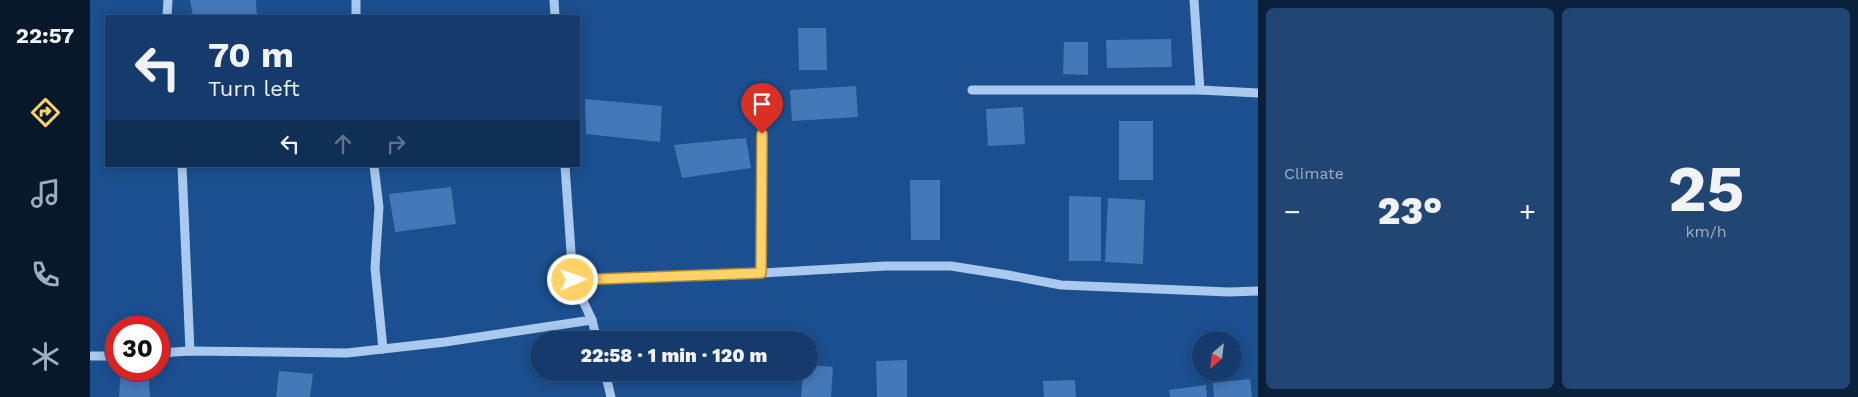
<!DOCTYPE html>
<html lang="en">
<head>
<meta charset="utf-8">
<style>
  :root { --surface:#143b6b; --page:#214673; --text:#f1f3f6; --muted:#9dadc1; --line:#33557e; --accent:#ffd166 }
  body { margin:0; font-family:"Work Sans",sans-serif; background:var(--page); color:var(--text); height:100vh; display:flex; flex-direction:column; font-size:19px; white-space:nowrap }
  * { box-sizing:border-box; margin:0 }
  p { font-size:16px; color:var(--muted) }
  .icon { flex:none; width:28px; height:28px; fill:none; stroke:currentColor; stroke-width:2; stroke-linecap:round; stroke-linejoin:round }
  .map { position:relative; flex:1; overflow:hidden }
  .drawer { display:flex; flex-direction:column; gap:8px; padding:8px; background:#0b203b; width:600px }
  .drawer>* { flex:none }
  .guide { position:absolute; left:15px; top:15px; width:475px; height:152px; border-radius:0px; box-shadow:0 2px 12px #0003,0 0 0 1px var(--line); background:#143b6b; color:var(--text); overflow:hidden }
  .needle { width:32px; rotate:208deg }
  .fabs { position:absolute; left:1102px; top:331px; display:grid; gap:10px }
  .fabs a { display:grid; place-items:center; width:50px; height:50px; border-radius:50%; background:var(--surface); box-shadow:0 2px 12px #0003,0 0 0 1px var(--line); font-size:25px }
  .speed { position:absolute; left:15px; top:316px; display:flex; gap:10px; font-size:25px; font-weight:700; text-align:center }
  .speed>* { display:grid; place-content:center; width:65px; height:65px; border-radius:50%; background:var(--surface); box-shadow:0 2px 12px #0003,0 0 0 1px var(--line); line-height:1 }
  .speed .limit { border:8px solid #d22; background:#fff; color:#111 }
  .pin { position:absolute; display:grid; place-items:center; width:42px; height:42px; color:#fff; margin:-51px -21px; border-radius:50% 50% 50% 0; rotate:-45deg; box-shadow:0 0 5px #0007 }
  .pin .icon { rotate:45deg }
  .me { position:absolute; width:55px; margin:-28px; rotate:88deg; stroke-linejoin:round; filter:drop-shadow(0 0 4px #0008) }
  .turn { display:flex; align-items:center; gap:18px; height:105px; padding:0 20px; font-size:22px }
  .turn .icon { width:65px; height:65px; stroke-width:2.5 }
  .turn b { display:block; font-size:35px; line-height:42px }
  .lanes { display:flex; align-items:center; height:48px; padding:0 20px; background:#0003; justify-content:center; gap:25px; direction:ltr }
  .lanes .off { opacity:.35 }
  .big { font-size:38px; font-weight:800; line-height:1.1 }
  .drawer .tile { flex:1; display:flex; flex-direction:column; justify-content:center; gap:8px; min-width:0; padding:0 18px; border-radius:8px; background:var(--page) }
  .drawer .dial { align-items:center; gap:0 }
  .dial b { font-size:65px; line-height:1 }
  .heat { display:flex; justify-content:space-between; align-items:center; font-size:28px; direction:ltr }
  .drawer .tiles { flex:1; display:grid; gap:8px; grid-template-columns:repeat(2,1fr) }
  .trip { position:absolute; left:440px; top:331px; width:288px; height:50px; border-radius:25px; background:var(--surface); box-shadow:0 2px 12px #0003,0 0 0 1px var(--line); font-weight:800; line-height:50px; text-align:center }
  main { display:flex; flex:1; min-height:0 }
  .menu { display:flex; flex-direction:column; width:90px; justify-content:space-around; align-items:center; background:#08182b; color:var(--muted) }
  .menu .icon { width:35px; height:35px }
  .menu .on { color:var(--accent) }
  .menu b { font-size:22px; color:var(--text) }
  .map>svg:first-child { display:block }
</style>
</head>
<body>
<main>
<nav class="menu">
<b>22:57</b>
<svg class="icon on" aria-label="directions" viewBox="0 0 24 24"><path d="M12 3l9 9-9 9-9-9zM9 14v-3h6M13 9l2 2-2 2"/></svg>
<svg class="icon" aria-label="music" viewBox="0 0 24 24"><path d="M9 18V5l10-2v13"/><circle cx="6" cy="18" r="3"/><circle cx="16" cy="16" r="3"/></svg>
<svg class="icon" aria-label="phone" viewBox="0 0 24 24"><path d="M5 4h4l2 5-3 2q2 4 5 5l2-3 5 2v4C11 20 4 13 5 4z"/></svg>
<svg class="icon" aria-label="climate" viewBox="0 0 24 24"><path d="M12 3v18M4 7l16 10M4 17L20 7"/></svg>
</nav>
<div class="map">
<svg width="1168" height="397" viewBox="0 0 1168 397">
  <rect width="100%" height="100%" fill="#1b4f8f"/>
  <!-- building -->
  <g fill="#4478b7">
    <path d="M100 0H166L167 16H103Z"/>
    <path d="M708 28H736L737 70H709Z"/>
    <path d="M1081 39 1082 67 1017 68 1016 40Z"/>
    <path d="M974 42H998V75L973 74Z"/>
    <path d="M766 86 768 117 702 121 700 90Z"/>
    <path d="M495 99 572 106 570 142 496 134Z"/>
    <path d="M933 107 935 144 898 146 896 109Z"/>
    <rect x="1029" y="121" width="34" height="59"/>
    <path d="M656 138 661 168 592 178 584 145Z"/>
    <path d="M820 180H850V240H821Z"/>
    <path d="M361 187 366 224 305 232 299 194Z"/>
    <path d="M979 196 1011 197V261H979Z"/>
    <path d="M1018 198 1055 200 1053 264 1015 262Z"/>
    <path d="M817 360V397H787L786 361Z"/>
    <path d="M719 365 743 367 741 397H711L713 372H719Z"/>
    <path d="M31 370H58L60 397H29Z"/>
    <path d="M189 371 223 374 220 397H186Z"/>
    <path d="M1160 379 1162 397H1124L1123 383Z"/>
    <path d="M985 380 986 397H954L953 381Z"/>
    <path d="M1116 385 1117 397H1080L1079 390Z"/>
  </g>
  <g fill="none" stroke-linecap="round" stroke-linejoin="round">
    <!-- minor -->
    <g stroke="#a9c9ee" stroke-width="9">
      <path d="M464 0 465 16"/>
      <path d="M1104 0 1110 90"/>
      <path d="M77 16 78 0"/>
      <path d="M266 16V0"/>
      <path d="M882 90H1110L1168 93"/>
      <path d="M92 166 100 351"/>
      <path d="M284 166 289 207 285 268 293 349"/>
      <path d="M475 166 483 280 502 320 507 340"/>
      <path d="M671 273 672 134"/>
      <path d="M483 280 671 273 796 266H861L918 275 971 285 1139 292 1168 291"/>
      <path d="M69 353 100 351 257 353 355 342 502 320"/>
      <path d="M0 356H26"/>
      <path d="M515 372 521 397"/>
    </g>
  </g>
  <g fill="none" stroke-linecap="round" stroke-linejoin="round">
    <!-- route casing -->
    <g stroke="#a68842" stroke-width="12">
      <path id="route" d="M483 280 671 273 672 134"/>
    </g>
    <!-- route -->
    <use href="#route" stroke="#ffd166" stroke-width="9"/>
  </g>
</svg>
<div class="fabs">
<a><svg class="needle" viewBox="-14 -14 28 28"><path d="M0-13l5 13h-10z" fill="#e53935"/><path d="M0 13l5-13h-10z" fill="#9dadc1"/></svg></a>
</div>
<div class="speed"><div class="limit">30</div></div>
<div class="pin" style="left:672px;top:134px;background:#d93025"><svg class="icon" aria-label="arrive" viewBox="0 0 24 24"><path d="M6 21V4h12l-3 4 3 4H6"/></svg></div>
<svg class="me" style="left:483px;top:280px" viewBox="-20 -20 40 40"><circle r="17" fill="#ffd166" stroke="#fff" stroke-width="3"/><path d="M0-11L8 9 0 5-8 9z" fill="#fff"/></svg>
<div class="trip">22:58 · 1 min · 120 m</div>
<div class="guide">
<div class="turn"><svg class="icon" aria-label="left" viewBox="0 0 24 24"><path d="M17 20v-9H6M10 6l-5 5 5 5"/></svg><div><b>70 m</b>Turn left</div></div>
<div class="lanes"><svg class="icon" aria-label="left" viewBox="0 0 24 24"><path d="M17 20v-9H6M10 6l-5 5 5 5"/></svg><svg class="icon off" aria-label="ahead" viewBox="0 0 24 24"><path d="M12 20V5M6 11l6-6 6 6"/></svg><svg class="icon off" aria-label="right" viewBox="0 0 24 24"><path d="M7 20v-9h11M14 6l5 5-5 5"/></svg></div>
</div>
</div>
<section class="drawer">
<div class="tiles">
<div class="tile"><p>Climate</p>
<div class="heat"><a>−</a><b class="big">23°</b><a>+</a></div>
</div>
<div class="tile dial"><b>25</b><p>km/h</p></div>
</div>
</section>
</main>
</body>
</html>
